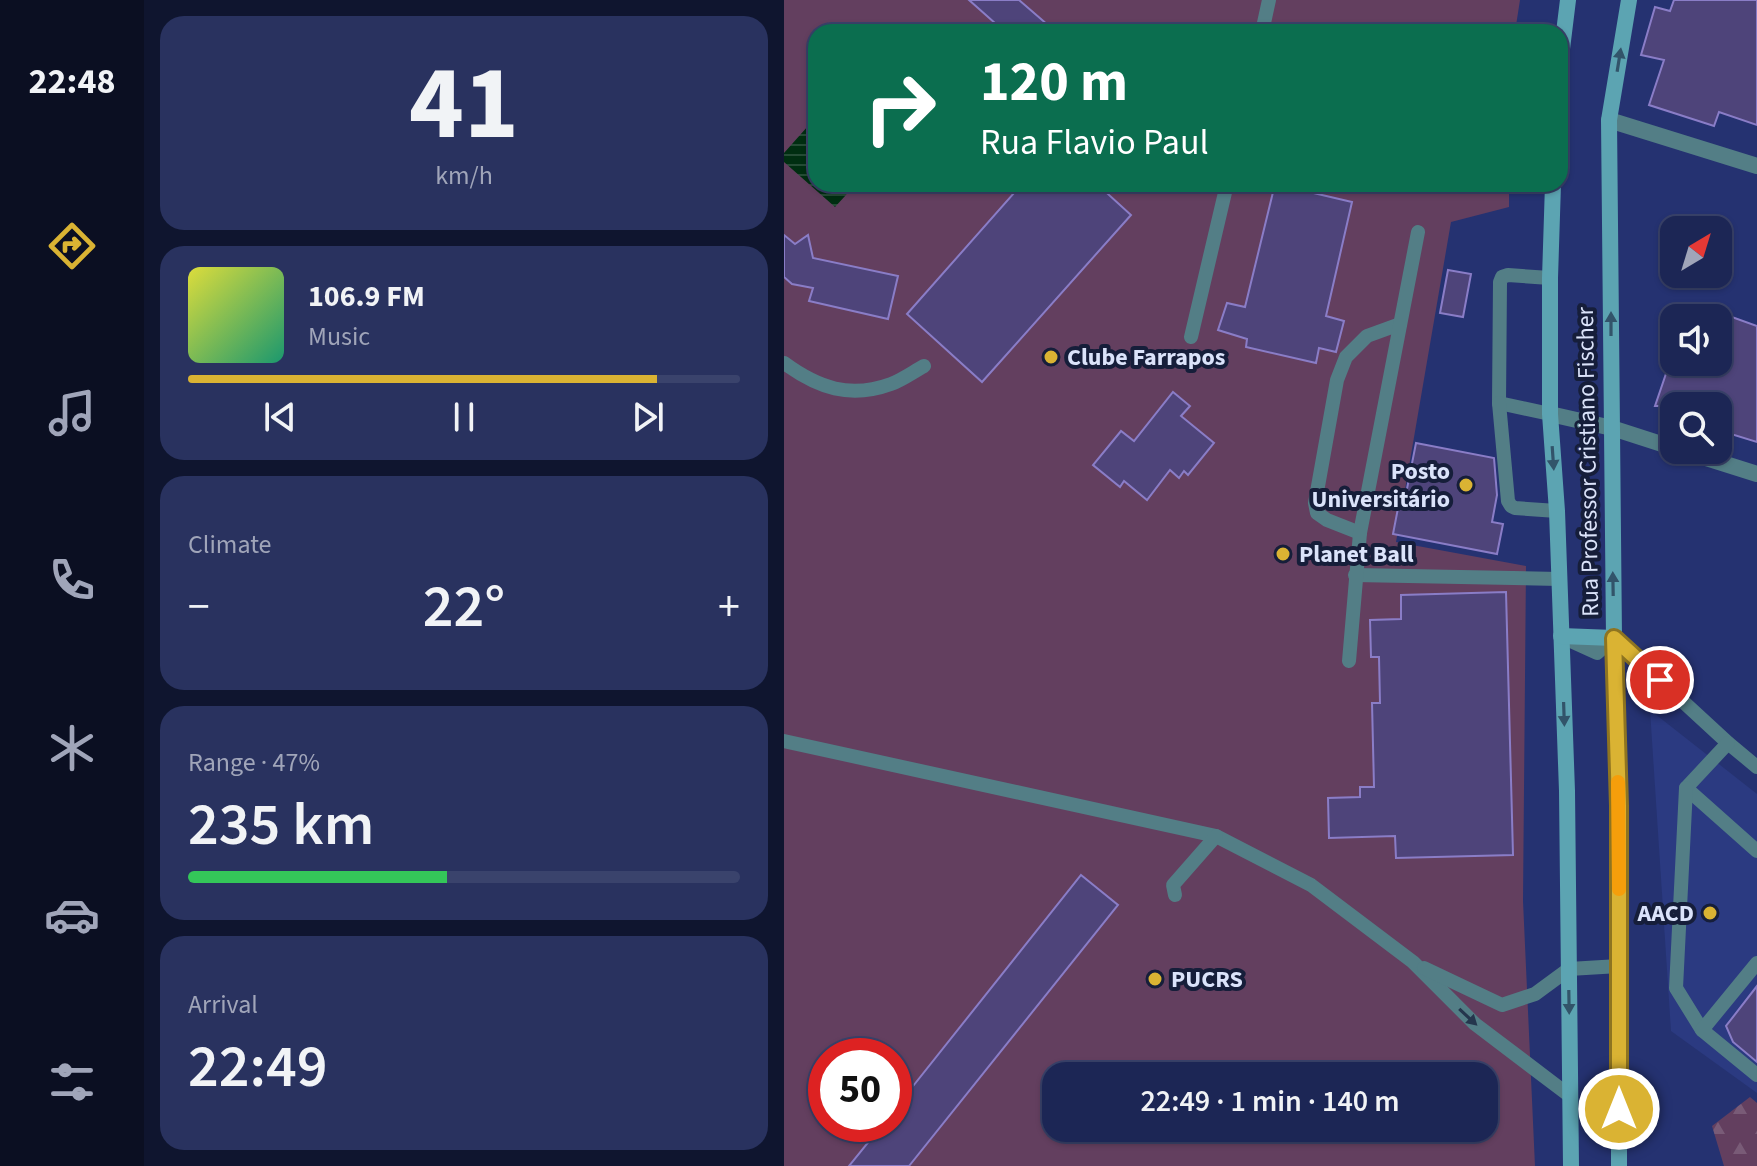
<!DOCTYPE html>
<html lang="en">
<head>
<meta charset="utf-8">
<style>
  :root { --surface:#1c2655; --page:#29325f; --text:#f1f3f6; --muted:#a0a5b9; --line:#3a436c; --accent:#dab333 }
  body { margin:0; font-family:"Source Sans 3",sans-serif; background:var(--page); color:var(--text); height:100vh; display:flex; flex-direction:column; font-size:30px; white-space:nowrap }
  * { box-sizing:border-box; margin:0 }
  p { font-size:26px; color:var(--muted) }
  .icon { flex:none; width:44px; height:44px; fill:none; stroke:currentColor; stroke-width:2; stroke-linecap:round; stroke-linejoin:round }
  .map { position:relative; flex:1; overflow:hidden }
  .panel { display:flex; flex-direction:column; gap:16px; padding:16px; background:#0f152f; width:640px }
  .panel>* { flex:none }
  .guide { position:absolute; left:24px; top:24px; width:760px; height:168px; border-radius:24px; box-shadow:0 2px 6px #0004,0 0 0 2px var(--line); background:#0b6e4f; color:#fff; overflow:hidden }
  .needle { width:52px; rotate:38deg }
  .fabs { position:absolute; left:876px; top:216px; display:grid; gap:16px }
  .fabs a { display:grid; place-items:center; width:72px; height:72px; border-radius:16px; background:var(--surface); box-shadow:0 2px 6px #0004,0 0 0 2px var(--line); font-size:40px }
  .speed { position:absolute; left:24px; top:1038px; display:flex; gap:16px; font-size:40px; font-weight:700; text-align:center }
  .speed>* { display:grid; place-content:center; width:104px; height:104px; border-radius:50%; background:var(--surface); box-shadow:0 2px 6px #0004,0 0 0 2px var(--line); line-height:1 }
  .speed .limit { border:12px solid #d22; background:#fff; color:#111 }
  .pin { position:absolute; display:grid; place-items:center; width:68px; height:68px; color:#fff; margin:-34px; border:4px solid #fff; border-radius:50%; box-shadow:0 2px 8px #0007 }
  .me { position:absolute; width:88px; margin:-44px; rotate:0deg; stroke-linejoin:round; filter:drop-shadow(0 0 6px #0008) }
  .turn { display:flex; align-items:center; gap:28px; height:168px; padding:0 40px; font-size:36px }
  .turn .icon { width:104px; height:104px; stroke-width:2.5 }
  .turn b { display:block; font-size:56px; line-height:68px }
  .big { font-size:60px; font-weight:600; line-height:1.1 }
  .panel .tile { flex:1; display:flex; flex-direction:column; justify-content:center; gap:12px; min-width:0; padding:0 28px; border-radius:24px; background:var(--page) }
  .panel .dial { align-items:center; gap:0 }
  .dial b { font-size:104px; line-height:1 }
  .song { display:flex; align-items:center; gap:24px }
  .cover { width:96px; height:96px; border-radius:12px; background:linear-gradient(135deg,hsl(60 70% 55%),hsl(160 70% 35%)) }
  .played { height:8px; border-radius:4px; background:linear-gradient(90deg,var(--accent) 85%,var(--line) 85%) }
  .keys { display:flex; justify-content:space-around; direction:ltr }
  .heat { display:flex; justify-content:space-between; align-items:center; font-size:44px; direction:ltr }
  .charge { height:12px; border-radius:6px; background:linear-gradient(90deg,#34c759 47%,var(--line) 0) }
  .trip { position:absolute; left:258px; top:1062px; width:456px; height:80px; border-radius:24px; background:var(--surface); box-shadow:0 2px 6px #0004,0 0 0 2px var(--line); font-weight:600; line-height:80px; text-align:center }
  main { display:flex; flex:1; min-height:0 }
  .menu { display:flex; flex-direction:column; width:144px; justify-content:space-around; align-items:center; background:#0b0f22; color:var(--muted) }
  .menu .icon { width:56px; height:56px }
  .menu .current { color:var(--accent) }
  .menu b { font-size:36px; color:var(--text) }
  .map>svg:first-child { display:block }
</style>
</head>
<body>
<main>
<nav class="menu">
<b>22:48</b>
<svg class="icon current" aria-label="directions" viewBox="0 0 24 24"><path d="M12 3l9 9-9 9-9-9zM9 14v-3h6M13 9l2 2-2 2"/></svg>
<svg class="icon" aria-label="music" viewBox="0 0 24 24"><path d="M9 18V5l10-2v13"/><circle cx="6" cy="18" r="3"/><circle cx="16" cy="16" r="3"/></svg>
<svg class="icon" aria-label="phone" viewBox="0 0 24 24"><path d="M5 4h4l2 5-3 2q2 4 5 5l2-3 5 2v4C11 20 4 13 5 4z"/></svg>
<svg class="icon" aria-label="climate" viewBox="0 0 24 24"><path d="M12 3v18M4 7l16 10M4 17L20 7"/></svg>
<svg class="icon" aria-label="car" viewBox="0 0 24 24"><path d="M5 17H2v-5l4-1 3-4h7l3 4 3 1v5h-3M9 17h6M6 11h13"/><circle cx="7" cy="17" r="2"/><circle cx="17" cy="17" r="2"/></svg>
<svg class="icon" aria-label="filters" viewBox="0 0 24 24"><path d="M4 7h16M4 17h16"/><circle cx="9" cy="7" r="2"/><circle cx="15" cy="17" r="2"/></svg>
</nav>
<section class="panel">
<div class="tile dial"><b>41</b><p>km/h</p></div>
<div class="tile">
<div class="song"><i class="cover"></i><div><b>106.9 FM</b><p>Music</p></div></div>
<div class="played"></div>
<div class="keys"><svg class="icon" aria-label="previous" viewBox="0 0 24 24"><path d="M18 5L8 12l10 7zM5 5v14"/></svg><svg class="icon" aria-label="pause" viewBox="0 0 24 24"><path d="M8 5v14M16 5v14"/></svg><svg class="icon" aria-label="next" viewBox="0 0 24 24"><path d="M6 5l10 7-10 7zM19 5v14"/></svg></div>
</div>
<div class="tile"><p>Climate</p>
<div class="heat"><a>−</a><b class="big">22°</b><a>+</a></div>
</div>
<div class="tile"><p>Range · 47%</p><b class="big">235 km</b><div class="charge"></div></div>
<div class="tile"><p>Arrival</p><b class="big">22:49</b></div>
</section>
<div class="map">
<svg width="973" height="1166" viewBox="0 0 973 1166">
  <defs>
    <pattern id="forest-firs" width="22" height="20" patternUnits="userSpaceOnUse" patternTransform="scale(2)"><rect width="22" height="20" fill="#633f5f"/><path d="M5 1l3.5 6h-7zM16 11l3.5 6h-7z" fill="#795b77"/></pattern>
    <pattern id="water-rules" width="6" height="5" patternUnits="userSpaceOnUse" patternTransform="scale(2)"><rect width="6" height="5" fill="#002e11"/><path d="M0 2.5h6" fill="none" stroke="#254c35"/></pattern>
  </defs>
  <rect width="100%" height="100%" fill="#253271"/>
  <!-- built -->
  <path fill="#2b3a81" d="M866 710 973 794V1093L887 1031Z"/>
  <!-- grass -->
  <path fill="#633f5f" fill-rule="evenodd" d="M0 0H736L731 32H32V184H725V207L667 222 612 542 742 566 739 901 751 1166H0ZM42 1056H110V1124H42ZM272 1076H700V1128H272Z"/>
  <!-- forest -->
  <path fill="url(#forest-firs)" d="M966 1097 973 1103V1166H940L928 1126Z"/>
  <!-- water -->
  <path fill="url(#water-rules)" d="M32 117V184H72L51 207 0 162V153Z"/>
  <!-- building -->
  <g fill="#4e447a" stroke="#8a7dc7" stroke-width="2">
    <path d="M185 0H235L272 32H213L212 24Z"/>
    <path d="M890 0H973V125L935 112 930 126 865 105 880 60 857 55 871 7 886 11Z"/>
    <path d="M238 184H313L347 215 198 382 123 314Z"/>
    <path d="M491 184 568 202 542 316 560 321 552 352 535 348 532 363 462 347 463 339 434 330 443 303 461 307Z"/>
    <path d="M0 235 11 244 24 235 29 258 114 276 104 319 25 301 29 288 8 284 0 277Z"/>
    <path d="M664 270 687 274 679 317 656 313Z"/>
    <path d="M934 312 973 326V442L934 430V406H871L886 362H934Z"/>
    <path d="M389 392 406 406 397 416 430 443 404 475 400 471 395 478 386 470 363 500 340 481 336 487 309 465 337 431 350 441Z"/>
    <path d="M632 443 710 458 713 495 708 522 719 524 713 554 609 534 615 503 620 504Z"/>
    <path d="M722 592 729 855 612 858 611 836 545 838 544 798 576 797V787H590L588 703H596L595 657H587L586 620 617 619V595Z"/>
    <path d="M297 875 334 905 125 1166H65L99 1124H110V1110Z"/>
    <path d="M973 986V1062L949 1042 942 1026Z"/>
  </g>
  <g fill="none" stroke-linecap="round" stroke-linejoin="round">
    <!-- lane -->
    <g stroke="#537e86" stroke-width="14">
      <path d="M478 32 485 0"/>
      <path d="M766 278 724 275 718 277 716 282 715 403 766 414"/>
      <path d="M407 337 443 184"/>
      <path d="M0 363C34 388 66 399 107 384 118 380 129 372 140 366"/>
      <path d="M715 403 724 501 727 506 731 508 773 511"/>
      <path d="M576 533 543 520 533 513 531 503 553 380 562 357 583 336 616 324"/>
      <path d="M571 575 775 579"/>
      <path d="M780 638 813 653 830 638 944 743 973 767"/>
      <path d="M565 661 576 533 634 232"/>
      <path d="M0 741 432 836 527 885 629 962 691 1024 786 1096"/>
      <path d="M944 743 902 788 973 851"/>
      <path d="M902 788 892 988 918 1030"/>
      <path d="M391 895 389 885 432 836"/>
      <path d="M973 963 918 1030 973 1075"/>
      <path d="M640 968 718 1005 751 994 785 969 835 966"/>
    </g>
    <!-- street -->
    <g stroke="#537e86" stroke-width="16">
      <path d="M825 120 973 166"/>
      <path d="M766 414 828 428 890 448"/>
      <path d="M897 450 973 474"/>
    </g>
    <!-- secondary -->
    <g stroke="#5ca4b2" stroke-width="16">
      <path d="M776 65 784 0"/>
      <path d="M769 184 766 278V414L773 511 783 791 787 1166"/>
      <path d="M777 636 830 638"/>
      <path d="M835 1166V806L830 638 825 120 845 0"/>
    </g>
  </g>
  <!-- one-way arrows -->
  <defs><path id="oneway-solid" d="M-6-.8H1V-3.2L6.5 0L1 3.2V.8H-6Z" transform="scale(2)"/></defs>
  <g fill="#32546a">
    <use href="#oneway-solid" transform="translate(835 60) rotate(-81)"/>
    <use href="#oneway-solid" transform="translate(827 324) rotate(-90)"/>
    <use href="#oneway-solid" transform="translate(769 458) rotate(86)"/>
    <use href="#oneway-solid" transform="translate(829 584) rotate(-91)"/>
    <use href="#oneway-solid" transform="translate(780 714) rotate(88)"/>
    <use href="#oneway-solid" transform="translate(785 1002) rotate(89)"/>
  </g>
  <use fill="#25364d" href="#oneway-solid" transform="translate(684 1017) rotate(43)"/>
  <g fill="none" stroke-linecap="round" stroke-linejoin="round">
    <!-- route casing -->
    <g stroke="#8e7421" stroke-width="20">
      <path id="route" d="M835 1109V806L830 638 876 680"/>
    </g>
    <!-- route -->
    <use href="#route" stroke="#dab333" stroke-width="14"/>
    <!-- slow -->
    <path stroke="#f59e0b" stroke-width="14" d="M834 782 835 889"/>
  </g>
  <!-- markers -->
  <g fill="#dab333" stroke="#161e3a" stroke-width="3">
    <circle cx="267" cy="357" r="8"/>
    <circle cx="682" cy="485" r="8"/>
    <circle cx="499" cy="554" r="8"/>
    <circle cx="926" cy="913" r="8"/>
    <circle cx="371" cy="979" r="8"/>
  </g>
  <g text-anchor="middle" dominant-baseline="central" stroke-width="8" stroke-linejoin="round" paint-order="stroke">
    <!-- poi labels -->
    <g font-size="24" font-weight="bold" fill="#dbe3fa" stroke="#161e3a" text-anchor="start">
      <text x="283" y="357">Clube Farrapos</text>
      <text x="666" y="471" text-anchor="end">Posto<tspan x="666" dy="28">Universitário</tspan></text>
      <text x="515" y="554">Planet Ball</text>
      <text x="910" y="913" text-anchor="end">AACD</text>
      <text x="387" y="979">PUCRS</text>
    </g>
    <!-- street labels -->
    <g font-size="24" fill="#dbe3fa" stroke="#161e3a">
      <text transform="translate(804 462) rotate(-91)">Rua Professor Cristiano Fischer</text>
    </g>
  </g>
</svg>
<div class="fabs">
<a><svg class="needle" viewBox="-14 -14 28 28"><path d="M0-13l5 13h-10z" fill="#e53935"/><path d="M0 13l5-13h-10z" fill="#a0a5b9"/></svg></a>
<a><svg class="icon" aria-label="sound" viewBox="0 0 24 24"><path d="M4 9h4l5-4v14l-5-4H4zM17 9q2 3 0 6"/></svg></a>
<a><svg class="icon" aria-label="search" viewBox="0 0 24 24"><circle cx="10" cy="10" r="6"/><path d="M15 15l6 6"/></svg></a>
</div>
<div class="speed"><div class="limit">50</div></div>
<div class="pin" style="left:876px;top:680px;background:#d93025"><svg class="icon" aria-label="arrive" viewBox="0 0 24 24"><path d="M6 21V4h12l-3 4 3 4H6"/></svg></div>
<svg class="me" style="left:835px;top:1109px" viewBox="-20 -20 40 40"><circle r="17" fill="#dab333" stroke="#fff" stroke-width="3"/><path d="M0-11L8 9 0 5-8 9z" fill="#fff"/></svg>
<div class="trip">22:49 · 1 min · 140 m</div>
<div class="guide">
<div class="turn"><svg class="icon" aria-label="right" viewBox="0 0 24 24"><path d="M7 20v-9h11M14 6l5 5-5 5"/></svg><div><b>120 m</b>Rua Flavio Paul</div></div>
</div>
</div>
</main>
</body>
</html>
